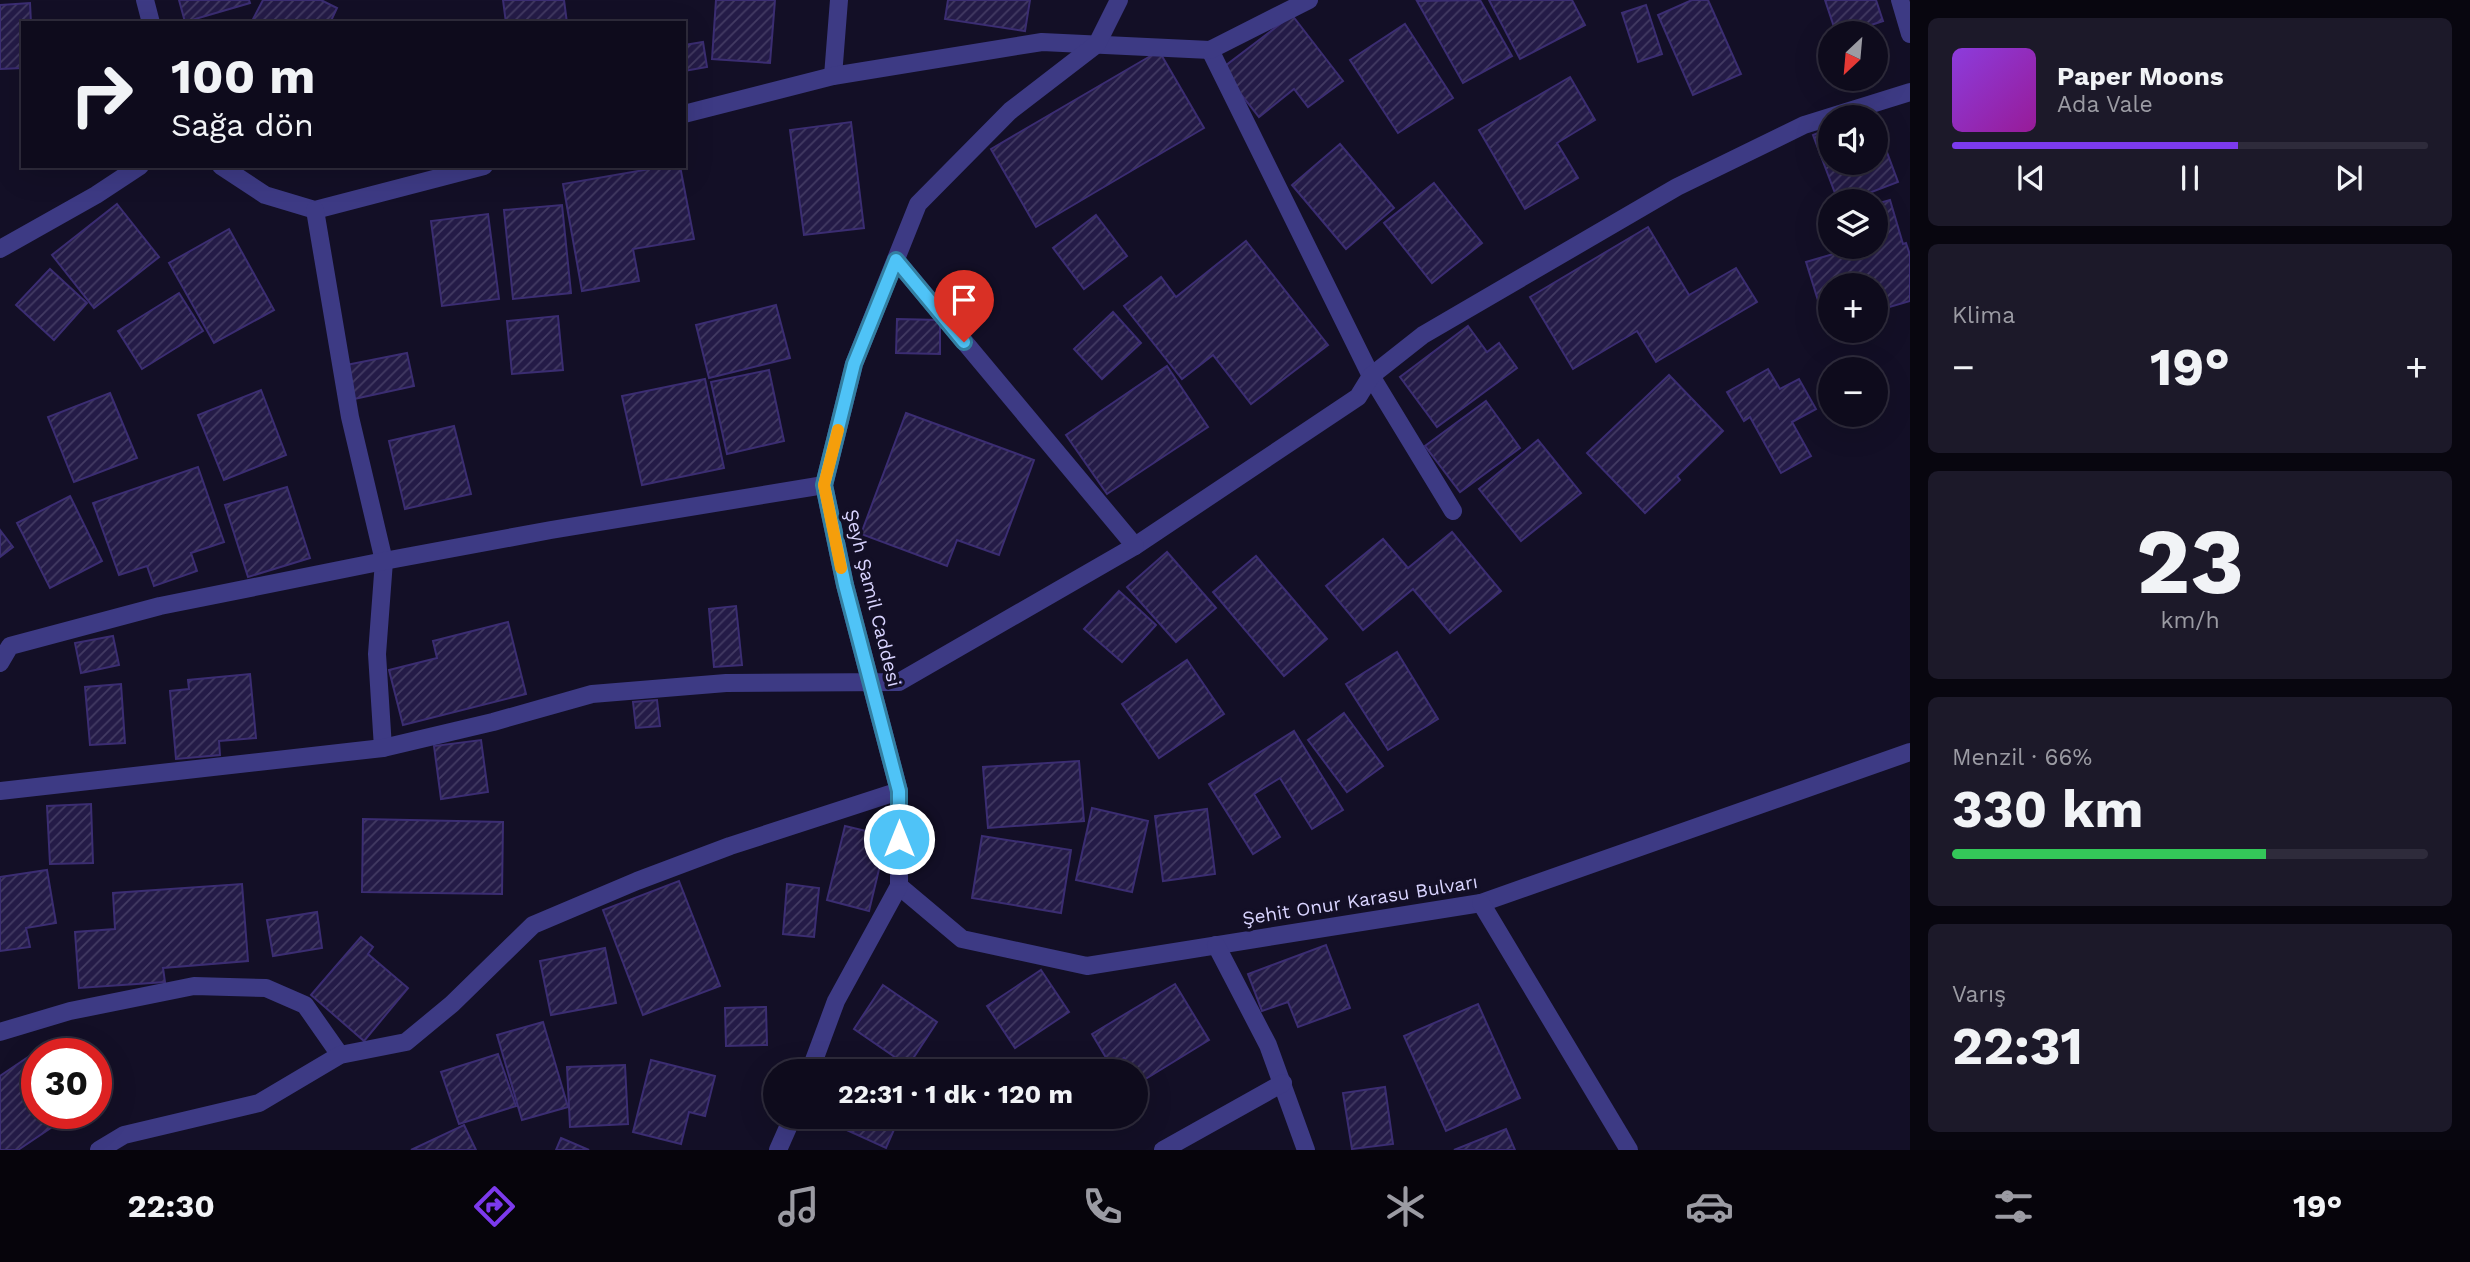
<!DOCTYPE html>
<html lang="tr">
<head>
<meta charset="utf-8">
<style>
  :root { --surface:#0e0b1c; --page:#1c1929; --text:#f1f3f6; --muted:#9b9ba3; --line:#2e2b3b; --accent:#7c3aed }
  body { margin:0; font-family:"Work Sans",sans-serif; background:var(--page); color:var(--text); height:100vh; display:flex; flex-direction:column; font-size:26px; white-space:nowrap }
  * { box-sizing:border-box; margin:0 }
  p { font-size:23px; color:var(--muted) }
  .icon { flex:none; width:38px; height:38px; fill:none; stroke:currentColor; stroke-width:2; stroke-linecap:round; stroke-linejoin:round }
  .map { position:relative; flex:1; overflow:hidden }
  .panel { display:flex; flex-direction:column; gap:18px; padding:18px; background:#08060f; width:560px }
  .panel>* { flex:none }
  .hud { position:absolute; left:21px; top:21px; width:665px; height:147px; border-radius:0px; box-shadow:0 7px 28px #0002,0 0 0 2px var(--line); background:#0e0b1c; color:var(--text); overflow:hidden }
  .needle { width:46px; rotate:206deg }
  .tools { position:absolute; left:1818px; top:21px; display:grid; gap:14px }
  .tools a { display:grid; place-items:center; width:70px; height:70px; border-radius:50%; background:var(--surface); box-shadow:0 7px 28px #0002,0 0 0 2px var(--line); font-size:35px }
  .speed { position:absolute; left:21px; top:1038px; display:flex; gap:14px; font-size:35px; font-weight:700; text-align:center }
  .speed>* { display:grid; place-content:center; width:91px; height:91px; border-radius:50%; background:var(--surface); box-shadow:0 7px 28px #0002,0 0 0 2px var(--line); line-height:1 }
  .speed .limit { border:10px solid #d22; background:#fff; color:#111 }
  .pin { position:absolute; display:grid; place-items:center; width:60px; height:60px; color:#fff; margin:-72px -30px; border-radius:50% 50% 50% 0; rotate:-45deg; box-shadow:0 0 7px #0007 }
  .pin .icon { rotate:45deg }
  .me { position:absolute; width:77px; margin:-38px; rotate:0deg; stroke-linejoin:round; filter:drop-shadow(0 0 5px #0008) }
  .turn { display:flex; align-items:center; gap:24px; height:147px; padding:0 35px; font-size:32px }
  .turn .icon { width:91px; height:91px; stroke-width:2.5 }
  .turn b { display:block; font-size:49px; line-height:60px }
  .big { font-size:52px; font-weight:700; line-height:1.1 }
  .panel .widget { flex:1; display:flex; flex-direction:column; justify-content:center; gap:10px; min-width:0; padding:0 24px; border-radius:10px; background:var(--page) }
  .panel .dial { align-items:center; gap:0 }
  .dial b { font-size:91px; line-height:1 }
  .song { display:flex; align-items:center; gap:21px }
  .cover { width:84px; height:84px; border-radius:10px; background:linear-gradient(135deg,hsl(270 70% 55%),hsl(300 70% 35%)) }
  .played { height:7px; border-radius:4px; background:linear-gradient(90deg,var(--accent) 60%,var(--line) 60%) }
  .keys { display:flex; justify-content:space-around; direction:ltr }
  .heat { display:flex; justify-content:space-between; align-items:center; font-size:38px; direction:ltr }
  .charge { height:10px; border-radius:5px; background:linear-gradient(90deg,#34c759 66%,var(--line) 0) }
  .trip { position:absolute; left:763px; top:1059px; width:385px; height:70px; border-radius:35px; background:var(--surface); box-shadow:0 7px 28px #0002,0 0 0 2px var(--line); font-weight:700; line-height:70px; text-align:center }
  .menu { display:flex; height:112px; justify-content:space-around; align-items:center; background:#06040b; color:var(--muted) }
  .menu .icon { width:49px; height:49px }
  .menu .current { color:var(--accent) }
  .menu b { font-size:32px; color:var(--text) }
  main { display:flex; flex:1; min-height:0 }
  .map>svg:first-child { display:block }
</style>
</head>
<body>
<main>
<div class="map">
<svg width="1910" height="1150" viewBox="0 0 1910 1150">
  <defs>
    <pattern id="building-hatch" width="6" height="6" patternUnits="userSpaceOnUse" patternTransform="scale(1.75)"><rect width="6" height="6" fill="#241b47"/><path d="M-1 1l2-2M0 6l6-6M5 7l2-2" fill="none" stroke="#433b63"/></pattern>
  </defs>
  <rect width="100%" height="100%" fill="#130f26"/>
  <!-- building -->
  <g fill="url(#building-hatch)" stroke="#3b2d72" stroke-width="2">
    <path d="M179 0H249L250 3 185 22Z"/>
    <path d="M263 0H321L337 8 330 23H251Z"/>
    <path d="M503 0H564L567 23H506Z"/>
    <path d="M716 0H775L770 63 712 59Z"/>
    <path d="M948 0H1030L1025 31 945 19Z"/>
    <path d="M1480 0 1512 56 1463 83 1417 1Z"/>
    <path d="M1489 0H1572L1585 25 1520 59Z"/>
    <path d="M1692 0H1708L1741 74 1693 95 1658 15Z"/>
    <path d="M1825 0H1876L1883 21 1847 33H1836Z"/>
    <path d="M30 3 31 23H23V68L0 69V5Z"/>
    <path d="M1646 5 1662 54 1638 62 1622 13Z"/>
    <path d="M1292 15 1343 81 1308 107 1294 89 1259 117 1221 69Z"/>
    <path d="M1405 24 1453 98 1398 133 1350 60Z"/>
    <path d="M703 42 707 67 684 71V45Z"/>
    <path d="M1159 51 1204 128 1036 227 991 149Z"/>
    <path d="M1570 77 1595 120 1557 143 1578 178 1525 209 1479 130Z"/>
    <path d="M851 122 864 228 804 235 790 130Z"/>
    <path d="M1830 128V163H1876V150L1885 147 1898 182 1848 201H1838L1813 135Z"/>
    <path d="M1340 144 1394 208 1346 249 1292 185Z"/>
    <path d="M667 166H680L694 239 633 249 639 281 582 291 563 184Z"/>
    <path d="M1434 183 1482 243 1432 283 1384 223Z"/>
    <path d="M1890 200 1903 244 1906 243 1910 255V301L1876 311V285H1830V324L1826 326 1806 262 1840 252 1838 247H1876V204Z"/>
    <path d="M117 204 159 257 94 308 52 255Z"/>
    <path d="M562 205 571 293 513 299 504 210Z"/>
    <path d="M488 214 499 299 442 306 431 221Z"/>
    <path d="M1096 215 1127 256 1084 289 1053 248Z"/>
    <path d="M1648 227 1689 295 1736 268 1757 302 1656 362 1637 331 1573 369 1530 297Z"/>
    <path d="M229 229 274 310 214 343 169 263Z"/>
    <path d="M1246 241 1328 345 1251 404 1213 355 1182 379 1124 306 1161 277 1176 297Z"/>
    <path d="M50 269 87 303 54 340 16 305Z"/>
    <path d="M179 293 203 331 142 369 118 331Z"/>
    <path d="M776 305 790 358 709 378 696 325Z"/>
    <path d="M1113 312 1141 343 1102 379 1074 349Z"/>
    <path d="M558 316 563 370 512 374 507 321Z"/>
    <path d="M897 319 940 320V354L896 353Z"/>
    <path d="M1468 326 1487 352 1499 343 1517 368 1437 427 1400 377Z"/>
    <path d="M407 353 414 386 354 399 346 365Z"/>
    <path d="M1167 366 1208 427 1107 494 1066 435Z"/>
    <path d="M1768 369 1780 389 1799 379 1816 409 1792 422 1811 456 1781 473 1750 417 1744 421 1727 392Z"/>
    <path d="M769 370 784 441 727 454 711 382Z"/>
    <path d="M1669 375 1723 431 1677 476 1680 480 1645 513 1587 453Z"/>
    <path d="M705 379 724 468 642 485 622 396Z"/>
    <path d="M261 390 286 455 224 480 198 415Z"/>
    <path d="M110 393 137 458 74 482 48 417Z"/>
    <path d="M1486 401 1520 448 1460 492 1425 446Z"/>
    <path d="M906 413 1034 460 999 555 957 540 947 566 861 534Z"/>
    <path d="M454 426 471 494 405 509 389 441Z"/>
    <path d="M1538 440 1581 493 1521 541 1479 489Z"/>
    <path d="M198 467 224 542 191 553 197 571 154 586 147 566 119 575 93 503Z"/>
    <path d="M287 487 310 558 248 577 225 505Z"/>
    <path d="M70 496 102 561 50 588 17 523Z"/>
    <path d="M0 530 13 547 0 557Z"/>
    <path d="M1452 532 1501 591 1450 633 1413 589 1363 630 1326 586 1383 539 1408 568Z"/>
    <path d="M1167 552 1216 608 1176 642 1127 587Z"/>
    <path d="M1256 556 1327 639 1284 676 1213 592Z"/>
    <path d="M1119 591 1156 625 1122 662 1084 629Z"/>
    <path d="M736 606 742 665 714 667 709 609Z"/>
    <path d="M508 622 526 694 403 725 389 670 437 658 433 641Z"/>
    <path d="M113 636 119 665 81 673 75 643Z"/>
    <path d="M1397 652 1438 719 1388 750 1346 684Z"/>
    <path d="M1187 660 1224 714 1159 758 1122 704Z"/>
    <path d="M250 674 256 738 219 741 220 755 176 759 170 691 189 689 188 680Z"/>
    <path d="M121 684 125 743 90 745 85 687Z"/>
    <path d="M657 700 660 726 636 728 633 702Z"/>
    <path d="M1344 713 1383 766 1347 792 1308 740Z"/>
    <path d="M1294 731 1343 810 1312 829 1280 778 1254 794 1280 837 1253 854 1209 784Z"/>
    <path d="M481 740 488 792 441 799 434 746Z"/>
    <path d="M1079 761 1084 821 988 828 983 767Z"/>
    <path d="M91 804 93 863 50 864 47 806Z"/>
    <path d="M1092 808 1148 821 1132 892 1076 880Z"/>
    <path d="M1207 809 1215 874 1163 881 1155 816Z"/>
    <path d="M363 819 503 822 502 894 362 892Z"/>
    <path d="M845 826 887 836 869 911 827 900Z"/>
    <path d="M982 836 1071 850 1061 913 972 898Z"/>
    <path d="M47 870 56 923 26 928 30 947 0 951V877Z"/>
    <path d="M679 881 720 986 643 1015 603 910Z"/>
    <path d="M242 884 248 961 163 968 165 982 79 988 75 932 115 929 113 893Z"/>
    <path d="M787 884 819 888 814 937 783 934Z"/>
    <path d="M317 912 322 948 273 956 267 920Z"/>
    <path d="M361 937 373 947 368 954 408 988 364 1041 311 995Z"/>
    <path d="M1326 945 1350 1008 1298 1027 1288 1002 1262 1011 1248 974Z"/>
    <path d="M605 948 616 1003 551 1015 540 961Z"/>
    <path d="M1041 970 1069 1012 1015 1048 987 1006Z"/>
    <path d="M1175 984 1209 1040 1139 1083 1136 1071H1132L1124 1058 1111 1066 1092 1034Z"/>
    <path d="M883 985 937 1022 908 1066 854 1029Z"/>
    <path d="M1478 1004 1520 1098 1446 1131 1404 1036Z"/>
    <path d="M766 1007 767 1045 726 1046 725 1008Z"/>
    <path d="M543 1022 568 1107 522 1120 497 1035Z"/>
    <path d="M34 1053 37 1057V1113H73L18 1150H0V1076Z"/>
    <path d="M498 1054 516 1106 459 1124 441 1072Z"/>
    <path d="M651 1060 715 1076 705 1116 689 1112 681 1144 633 1132Z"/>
    <path d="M625 1065 628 1124 570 1127 567 1067Z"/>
    <path d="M1385 1087 1393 1144 1352 1149 1343 1093Z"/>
    <path d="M816 1116H877L896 1125 886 1148Z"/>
    <path d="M464 1125 476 1150H411Z"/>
    <path d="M1506 1129 1515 1150H1454Z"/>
    <path d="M561 1138 589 1150H556Z"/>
  </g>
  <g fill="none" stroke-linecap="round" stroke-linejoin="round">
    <!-- minor -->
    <g stroke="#3d3a84" stroke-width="18">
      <path d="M145 0 151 23"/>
      <path d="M1900 0 1910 34"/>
      <path d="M1210 50 1371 376 1453 511"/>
      <path d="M833 76 839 0"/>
      <path d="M684 114 833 76 1042 42 1210 50 1309 0"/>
      <path d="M221 166 265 195 315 210 484 166"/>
      <path d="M315 210 350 417 384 561 377 654 383 748"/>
      <path d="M0 249 96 195 140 166"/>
      <path d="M1135 546 1358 397 1371 376 1423 335 1677 187 1804 125 1910 92"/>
      <path d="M0 663 10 646 160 606 384 561 551 530 824 485"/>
      <path d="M0 791 383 748 493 722 592 694 726 683 899 682 1135 546 896 260"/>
      <path d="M899 886 962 939 1087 966 1481 903 1910 752"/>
      <path d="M1481 903 1629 1150"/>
      <path d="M1216 945 1268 1045 1306 1150"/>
      <path d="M0 1032 70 1011 194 986 266 988 305 1005 340 1055"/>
      <path d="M810 1071 836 1001 899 886V791L845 585 824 485 854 364 918 204 1010 111 1097 44 1119 0"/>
      <path d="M99 1150 124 1135 259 1103 340 1055 406 1042 452 1004 533 925 637 881 730 846 899 791"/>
      <path d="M778 1150 793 1116"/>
      <path d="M1163 1150 1283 1083"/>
    </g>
  </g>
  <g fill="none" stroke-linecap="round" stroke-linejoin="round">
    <!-- route casing -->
    <g stroke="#337fa1" stroke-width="18">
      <path id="route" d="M899 839V791L845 585 824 485 854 364 896 260 964 342"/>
    </g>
    <!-- route -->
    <use href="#route" stroke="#4fc3f7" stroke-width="12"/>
    <!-- slow -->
    <path stroke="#f59e0b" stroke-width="12" d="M838 430 824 485 841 568"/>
  </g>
  <g text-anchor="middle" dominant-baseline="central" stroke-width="7" stroke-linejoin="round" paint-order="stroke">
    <!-- street labels -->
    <g font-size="19" fill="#d9d4ff" stroke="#130f26">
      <text transform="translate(873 598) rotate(76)">Şeyh Şamil Caddesi</text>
      <text transform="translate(1360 900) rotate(-9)">Şehit Onur Karasu Bulvarı</text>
    </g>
  </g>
</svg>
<div class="tools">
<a><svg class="needle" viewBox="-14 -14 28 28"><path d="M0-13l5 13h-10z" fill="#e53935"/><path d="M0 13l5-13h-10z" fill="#9b9ba3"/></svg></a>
<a><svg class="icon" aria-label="sound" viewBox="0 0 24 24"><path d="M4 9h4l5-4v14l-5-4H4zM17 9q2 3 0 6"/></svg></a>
<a><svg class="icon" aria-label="layers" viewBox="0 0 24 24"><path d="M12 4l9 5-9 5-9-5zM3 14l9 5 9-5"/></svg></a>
<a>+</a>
<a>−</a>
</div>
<div class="speed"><div class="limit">30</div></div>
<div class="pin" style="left:964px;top:342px;background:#d93025"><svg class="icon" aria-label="arrive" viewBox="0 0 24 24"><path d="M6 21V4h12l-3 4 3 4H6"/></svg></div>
<svg class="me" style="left:899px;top:839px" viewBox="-20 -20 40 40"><circle r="17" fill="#4fc3f7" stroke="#fff" stroke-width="3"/><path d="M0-11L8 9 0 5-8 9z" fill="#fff"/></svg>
<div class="trip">22:31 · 1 dk · 120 m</div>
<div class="hud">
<div class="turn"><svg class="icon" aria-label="right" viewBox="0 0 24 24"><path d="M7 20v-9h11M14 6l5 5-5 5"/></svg><div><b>100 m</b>Sağa dön</div></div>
</div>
</div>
<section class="panel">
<div class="widget">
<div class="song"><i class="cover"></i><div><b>Paper Moons</b><p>Ada Vale</p></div></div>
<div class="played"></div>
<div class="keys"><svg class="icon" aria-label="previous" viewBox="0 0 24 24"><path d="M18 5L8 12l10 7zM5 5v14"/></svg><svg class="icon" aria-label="pause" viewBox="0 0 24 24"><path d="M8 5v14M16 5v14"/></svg><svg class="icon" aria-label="next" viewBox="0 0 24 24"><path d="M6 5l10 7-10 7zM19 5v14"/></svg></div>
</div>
<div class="widget"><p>Klima</p>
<div class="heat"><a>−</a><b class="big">19°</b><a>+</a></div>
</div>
<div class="widget dial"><b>23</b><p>km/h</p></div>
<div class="widget"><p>Menzil · 66%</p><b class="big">330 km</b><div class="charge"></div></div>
<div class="widget"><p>Varış</p><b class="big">22:31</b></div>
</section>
</main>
<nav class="menu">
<b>22:30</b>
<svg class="icon current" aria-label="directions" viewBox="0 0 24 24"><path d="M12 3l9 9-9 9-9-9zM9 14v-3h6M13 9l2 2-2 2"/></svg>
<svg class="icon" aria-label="music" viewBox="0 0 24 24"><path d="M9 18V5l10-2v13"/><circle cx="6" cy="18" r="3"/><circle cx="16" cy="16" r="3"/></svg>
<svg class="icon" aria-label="phone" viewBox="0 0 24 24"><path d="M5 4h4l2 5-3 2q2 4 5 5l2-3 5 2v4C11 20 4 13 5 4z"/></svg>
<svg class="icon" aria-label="climate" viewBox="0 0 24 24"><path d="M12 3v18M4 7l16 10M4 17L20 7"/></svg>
<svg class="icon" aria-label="car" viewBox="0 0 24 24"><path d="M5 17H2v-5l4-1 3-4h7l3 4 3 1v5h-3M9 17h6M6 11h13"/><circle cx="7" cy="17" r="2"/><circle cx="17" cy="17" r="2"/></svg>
<svg class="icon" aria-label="filters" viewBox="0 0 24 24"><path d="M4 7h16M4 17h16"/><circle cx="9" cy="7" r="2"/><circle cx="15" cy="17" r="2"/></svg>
<b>19°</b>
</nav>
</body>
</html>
